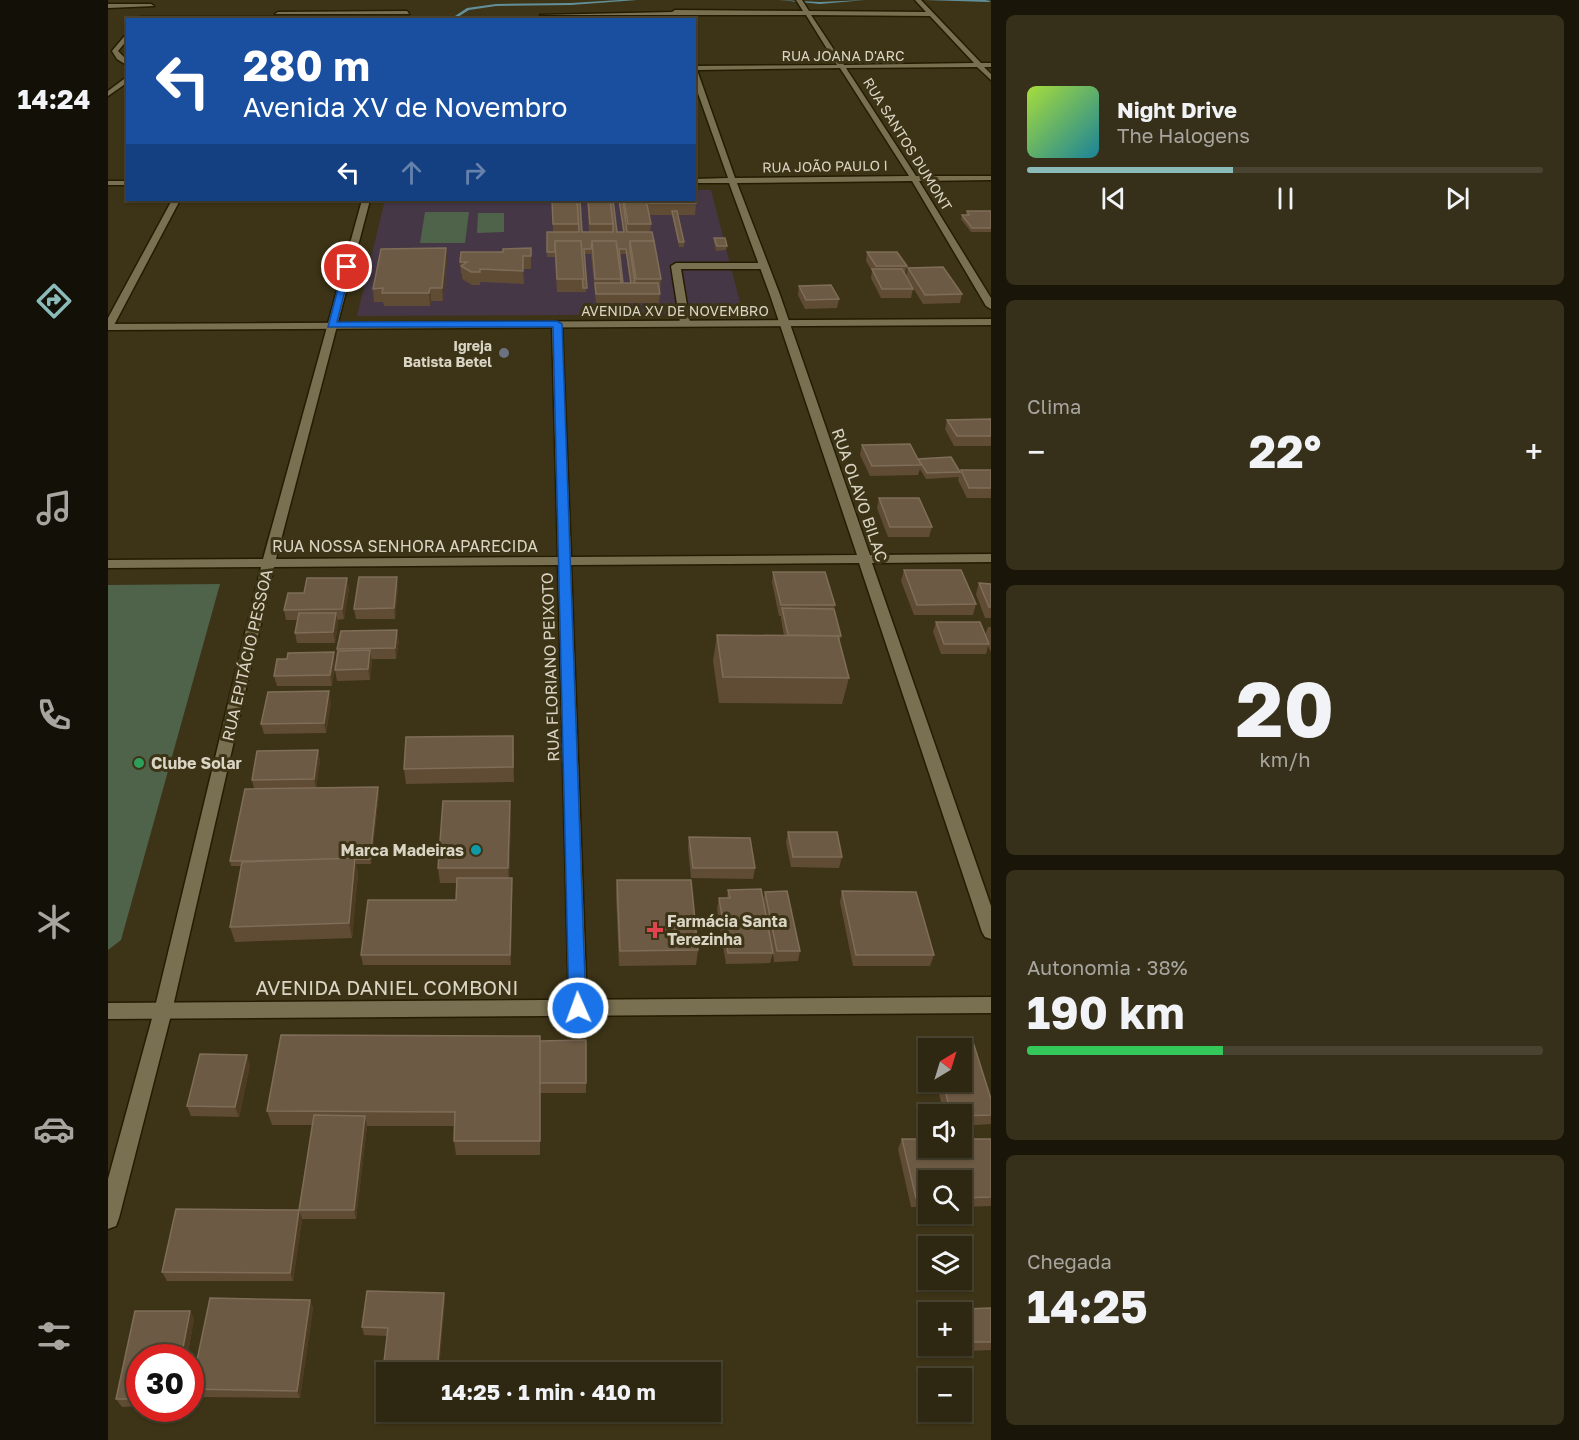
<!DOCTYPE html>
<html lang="pt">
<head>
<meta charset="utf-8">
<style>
  :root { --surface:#2e2711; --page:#362f1a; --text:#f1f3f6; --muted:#a7a59f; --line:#494431; --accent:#8bbbb9 }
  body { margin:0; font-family:"Golos Text",sans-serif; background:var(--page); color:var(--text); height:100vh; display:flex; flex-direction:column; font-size:22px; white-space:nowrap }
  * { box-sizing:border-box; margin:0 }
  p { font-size:20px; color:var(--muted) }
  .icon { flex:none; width:33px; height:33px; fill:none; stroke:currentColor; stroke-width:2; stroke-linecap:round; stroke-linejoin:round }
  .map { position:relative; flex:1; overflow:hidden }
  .panel { display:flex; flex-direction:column; gap:15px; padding:15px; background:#191509; width:588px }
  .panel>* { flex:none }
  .banner { position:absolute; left:18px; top:18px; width:570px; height:183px; border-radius:0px; box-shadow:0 2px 4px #0004,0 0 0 2px var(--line); background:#1a4fa0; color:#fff; overflow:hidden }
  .needle { width:39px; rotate:38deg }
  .fabs { position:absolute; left:810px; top:1038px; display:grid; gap:12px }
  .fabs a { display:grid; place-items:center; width:54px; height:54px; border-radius:0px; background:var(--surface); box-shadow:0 2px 4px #0004,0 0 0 2px var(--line); font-size:30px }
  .speed { position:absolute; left:18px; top:1344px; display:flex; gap:12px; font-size:30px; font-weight:700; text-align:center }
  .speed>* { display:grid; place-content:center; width:78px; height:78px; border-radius:50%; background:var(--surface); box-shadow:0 2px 4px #0004,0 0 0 2px var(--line); line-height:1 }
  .speed .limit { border:9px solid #d22; background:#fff; color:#111 }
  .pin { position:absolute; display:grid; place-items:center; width:51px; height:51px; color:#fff; margin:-26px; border:3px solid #fff; border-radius:50%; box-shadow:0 2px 6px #0007 }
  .me { position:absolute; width:66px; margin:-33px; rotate:358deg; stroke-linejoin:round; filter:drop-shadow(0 0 4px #0008) }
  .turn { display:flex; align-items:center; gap:21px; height:126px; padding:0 18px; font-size:27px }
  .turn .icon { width:78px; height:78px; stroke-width:2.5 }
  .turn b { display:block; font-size:42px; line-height:51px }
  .lanes { display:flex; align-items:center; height:57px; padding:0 18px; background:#0003; justify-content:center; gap:30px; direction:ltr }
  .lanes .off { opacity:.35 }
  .big { font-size:45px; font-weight:700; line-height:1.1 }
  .panel .card { flex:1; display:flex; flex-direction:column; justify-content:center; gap:9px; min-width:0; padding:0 21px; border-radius:9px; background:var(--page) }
  .panel .dial { align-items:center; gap:0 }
  .dial b { font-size:78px; line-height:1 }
  .song { display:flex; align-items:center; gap:18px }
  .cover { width:72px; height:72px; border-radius:9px; background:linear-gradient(135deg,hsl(80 70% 55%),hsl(190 70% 35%)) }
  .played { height:6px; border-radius:3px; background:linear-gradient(90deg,var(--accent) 40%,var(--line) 40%) }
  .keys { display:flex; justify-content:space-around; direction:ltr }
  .heat { display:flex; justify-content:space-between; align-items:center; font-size:33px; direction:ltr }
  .charge { height:9px; border-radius:4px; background:linear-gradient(90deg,#34c759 38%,var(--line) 0) }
  .trip { position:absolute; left:268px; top:1362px; width:345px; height:60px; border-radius:0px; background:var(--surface); box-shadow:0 2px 4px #0004,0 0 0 2px var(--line); font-weight:700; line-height:60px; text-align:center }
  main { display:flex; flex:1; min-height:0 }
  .menu { display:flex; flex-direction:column; width:108px; justify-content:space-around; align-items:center; background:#121007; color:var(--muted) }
  .menu .icon { width:42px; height:42px }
  .menu .active { color:var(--accent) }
  .menu b { font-size:27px; color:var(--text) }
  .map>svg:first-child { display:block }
</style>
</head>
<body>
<main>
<nav class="menu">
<b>14:24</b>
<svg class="icon active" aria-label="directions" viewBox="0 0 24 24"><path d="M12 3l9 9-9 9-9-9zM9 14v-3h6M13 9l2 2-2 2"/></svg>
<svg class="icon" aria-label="music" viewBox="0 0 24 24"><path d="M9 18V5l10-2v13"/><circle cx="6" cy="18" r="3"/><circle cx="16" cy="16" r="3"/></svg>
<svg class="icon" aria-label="phone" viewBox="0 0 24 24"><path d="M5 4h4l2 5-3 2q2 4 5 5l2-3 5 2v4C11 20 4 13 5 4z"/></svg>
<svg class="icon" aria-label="climate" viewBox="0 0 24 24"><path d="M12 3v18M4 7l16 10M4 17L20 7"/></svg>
<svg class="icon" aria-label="car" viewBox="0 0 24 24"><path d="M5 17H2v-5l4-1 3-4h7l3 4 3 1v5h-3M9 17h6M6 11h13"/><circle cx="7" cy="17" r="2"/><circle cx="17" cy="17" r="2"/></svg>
<svg class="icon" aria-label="filters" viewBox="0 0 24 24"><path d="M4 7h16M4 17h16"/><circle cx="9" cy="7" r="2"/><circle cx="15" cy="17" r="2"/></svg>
</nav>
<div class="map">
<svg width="883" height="1440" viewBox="0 0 883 1440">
  <rect width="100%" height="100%" fill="#3d3417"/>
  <!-- education -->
  <path fill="#453746" d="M587 190H603L635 314 249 316 277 200H586Z"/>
  <!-- green -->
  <g fill="#4f634a">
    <path d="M317 212H361L357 243H312Z"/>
    <path d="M370 213H396V232L369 233Z"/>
    <path d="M112 584 13 940 0 950V585Z"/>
  </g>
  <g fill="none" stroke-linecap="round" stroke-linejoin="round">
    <!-- stream -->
    <g fill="#61909b" fill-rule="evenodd">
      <path d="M512 0H529L463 5 388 6 361 10 345 20H341L359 8 388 4 463 3Z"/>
      <path d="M671 0 712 2 757 0 712 4Z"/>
      <path d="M816 0H877L883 1 881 2Z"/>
    </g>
    <!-- lane casing -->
    <g stroke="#241c00" stroke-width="3">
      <path id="lane" d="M568 263H656L661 266 656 269H573L582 323 577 326 572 323 563 266Z"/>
    </g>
    <!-- street casing -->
    <g stroke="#241c00" stroke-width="3">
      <g id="street">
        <path d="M688 0H694L701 11 818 12 807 0H813L873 63H883V67H876L883 74V80L869 67 738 68 808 176H883V180L811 181 883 298V309L878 306 804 181 629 183 672 295 762 555 883 554V562L764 563 883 906V939L877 937 874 932 751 563 463 565 479 1008 477 1014 470 1016 463 1014 461 1008 450 565 166 567 64 1011 11 1218 8 1226 0 1229V1179L46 1011 153 567 0 568V560L155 559 254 200H262L168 559 450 557 444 324 449 321 454 324 463 557 749 555 662 295 621 183H586V179L620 178 586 82V66L729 65 698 15H432L564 12 567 10 695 11ZM703 15 822 16 866 63 736 65ZM732 68 801 176 627 178 589 70Z"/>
        <path d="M0 4H43L46 6 0 8Z"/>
        <path d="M299 11 301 14H167L170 12Z"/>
        <path d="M32 17H167L170 19 29 20Z"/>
        <path d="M20 32V39L10 51 20 61V66L9 59 4 51Z"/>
        <path d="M20 76V82L0 96V91Z"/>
        <rect x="0" y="181" width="20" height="4"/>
        <path d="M64 200H72L5 327 0 330V318Z"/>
      </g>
    </g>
    <!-- secondary casing -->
    <g stroke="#241c00" stroke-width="3">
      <g id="secondary">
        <path d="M883 319V325L0 330V324Z"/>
        <path d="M883 997V1013L0 1019V1003Z"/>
      </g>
    </g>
    <!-- lane -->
    <use href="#lane" fill="#797051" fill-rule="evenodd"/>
    <!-- street -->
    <use href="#street" fill="#797051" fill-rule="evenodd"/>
    <!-- secondary -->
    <use href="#secondary" fill="#797051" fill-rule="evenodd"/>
  </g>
  <!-- wall -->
  <g fill="#604b35" fill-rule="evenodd">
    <path d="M444 200H469L474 232H481L479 200H502L509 232H515L511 200H538L539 205 540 200H586L588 203 587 215H570L576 242V247H571L564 215H541L543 224 542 232 553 279 551 303H488L483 254H476L478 292H449L447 257H439V232H445ZM512 254H518L522 283H515Z"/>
    <path d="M859 211H883V232H863L853 219 854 215H858Z"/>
    <path d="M606 238 619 246 618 250 608 251 606 243Z"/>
    <path d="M423 248V269H415L416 284 372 282V285H364L354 279V274H353L352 262 395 252Z"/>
    <path d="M759 252 799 266 797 274 798 276 800 268 854 294 852 303 815 304 799 278 805 289 803 298H773L763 278 764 271 758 261Z"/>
    <path d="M339 261 335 301H323L322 306H276L275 302H266L265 289Z"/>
    <path d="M691 286 731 299 729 308 697 309 690 295Z"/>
    <path d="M883 419V446H846L837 429 839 420Z"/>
    <path d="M754 445 810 459 852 472 853 470H883V498H859L850 480 851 477 818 479 812 469 810 475 762 476 752 455Z"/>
    <path d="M771 498 824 527 821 537H780L769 508Z"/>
    <path d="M796 570 868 604 865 615H806L793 581Z"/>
    <path d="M665 572 727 605 726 610 733 636 731 643 741 678 734 704 611 703 605 661 609 635 676 636 673 619V616H671L664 582Z"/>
    <path d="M871 583 883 584V618H877L868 594Z"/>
    <path d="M290 587 287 619H248L246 609Z"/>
    <path d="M241 588 236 619 229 620 230 623 227 643H189L187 633 189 620H178L176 610 196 593Z"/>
    <path d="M828 622 877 635 880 627H883V652L880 646 878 654H833L825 632Z"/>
    <path d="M291 640 288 659H264L262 680 229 681 227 670 229 649Z"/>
    <path d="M227 663 224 686H169L166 676Z"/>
    <path d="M223 702 218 733 156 734 153 724Z"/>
    <path d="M405 736 406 782 298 784 296 769Z"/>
    <path d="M210 750 212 761 208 788 271 793 263 864H248L250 874 244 938 127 942 122 927 133 866H123L122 861 146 789 144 780Z"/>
    <path d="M403 817 401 878 404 889 403 965H255L253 955 348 900 349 883H332L330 868Z"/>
    <path d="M680 832 734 857 731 868 683 867 678 842Z"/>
    <path d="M581 837 647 868 645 879 583 878 580 848Z"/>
    <path d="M509 880 590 950 588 965 511 966 508 895Z"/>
    <path d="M620 890 655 900 657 892 692 951 690 961 666 962 665 953 662 963 618 964 609 909 611 898H619Z"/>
    <path d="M734 891 826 955 822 966H745L732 902Z"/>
    <path d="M432 1041 478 1083V1093H432V1075V1155H348L346 1141 347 1126H259L248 1219H194L191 1210 204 1125H164L159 1111Z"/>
    <path d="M825 1042H865L883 1099V1124L854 1126V1114H836L828 1082H854V1048H822Z"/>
    <path d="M142 1065 131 1117 83 1116 79 1106Z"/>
    <path d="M794 1139H883V1206L854 1207V1180H820V1207H803L790 1149Z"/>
    <path d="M194 1219 185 1281H59L54 1272Z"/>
    <path d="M336 1293 337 1302 279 1372V1387H276L274 1379 279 1336 256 1335 254 1327Z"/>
    <path d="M202 1300 205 1308 192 1398 88 1397 83 1389Z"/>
    <path d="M883 1308V1350L861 1351 854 1323V1315L857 1309Z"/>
    <path d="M27 1311H82L86 1319 79 1358H32V1406L14 1407 8 1399Z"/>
  </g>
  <!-- shaded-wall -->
  <g fill="#4d3c22">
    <path d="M338 248 339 261 335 301 334 288Z"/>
    <path d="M322 288 323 301 322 306 321 293Z"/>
    <path d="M289 577 290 587 287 619 286 608Z"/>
    <path d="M239 578 241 588 236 619 234 609Z"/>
    <path d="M228 613 230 623 227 643 225 632Z"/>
    <path d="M289 630 291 640 288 659 287 648Z"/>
    <path d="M262 650 264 661 262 680 260 669Z"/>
    <path d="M226 652 227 663 224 686 222 675Z"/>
    <path d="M221 691 223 702 218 733 216 723Z"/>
    <path d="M210 750 212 761 208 789 206 779Z"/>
    <path d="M270 787 271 793 263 864 262 859Z"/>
    <path d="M402 801 403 817 401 883 400 868Z"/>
    <path d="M247 858 250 874 244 938 241 923Z"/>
    <path d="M404 878V889L403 965 402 955Z"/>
    <path d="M139 1055 142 1065 131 1117 127 1107Z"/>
    <path d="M257 1116 259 1126 248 1219 246 1210Z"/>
    <path d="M191 1210 194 1219 185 1281 182 1273Z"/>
    <path d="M336 1293 337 1302 331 1372H329Z"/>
    <path d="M202 1300 205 1308 192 1398 189 1391Z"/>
    <path d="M82 1311 86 1319 79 1358H73Z"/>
  </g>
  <!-- building -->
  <g fill="#6d5a44" stroke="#7e6d58" stroke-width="1.5">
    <path d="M586 196 588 203H541V200H586Z"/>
    <path d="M444 200H469L471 224H445Z"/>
    <path d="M469 200H472L474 232H505V224L502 200H505L509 232H516L511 200H515L519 232H544L546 241H522V249L527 283H523L518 249H511L515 283H513L508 241H484L483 249H476L479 288H475L473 241H447V252H439V232H471Z"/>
    <path d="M480 200H502L505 224H482Z"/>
    <path d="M516 200H538L543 224H520Z"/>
    <path d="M564 211H569L576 242H571Z"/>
    <path d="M859 211H883V228H864L854 215H861Z"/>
    <path d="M606 238H617L619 246H609Z"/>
    <path d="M447 241H473L476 279H449Z"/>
    <path d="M484 241H508L513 279H487Z"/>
    <path d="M522 241H546L553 279H528Z"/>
    <path d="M338 248 334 288H322L321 293H274L275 288 265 289 273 249Z"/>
    <path d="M423 248V256H415V271L372 269V272H363L353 266 359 262H352L353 252H395V249Z"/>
    <path d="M759 252H789L799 266H768Z"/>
    <path d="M835 267 854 294 817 295 800 268Z"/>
    <path d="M764 269H794L805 289H774Z"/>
    <path d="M487 283H550L552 294H488Z"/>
    <path d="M723 285 731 299 698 300 691 286Z"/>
    <path d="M883 419V436H849L839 420Z"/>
    <path d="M802 444 813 465 764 466 754 445Z"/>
    <path d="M843 457 852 472 819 473 810 459Z"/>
    <path d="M853 470H883V488H861Z"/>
    <path d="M771 498H811L824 527H782Z"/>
    <path d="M796 570H853L868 604 809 605Z"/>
    <path d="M665 572H717L727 605H673Z"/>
    <path d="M251 577H289L286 608 246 609Z"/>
    <path d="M199 578H239L234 609 176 610 180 593H196Z"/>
    <path d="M871 583 883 584V607H881Z"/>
    <path d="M674 608 726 609 733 636 680 635Z"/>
    <path d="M191 613H228L225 632 187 633Z"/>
    <path d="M828 622H872L881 644H836Z"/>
    <path d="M289 630 287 648 229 649 233 631Z"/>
    <path d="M609 635 730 636 741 678 615 677Z"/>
    <path d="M262 650 260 669 227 670 230 651Z"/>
    <path d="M226 652 222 675 166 676 169 659H179L180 653Z"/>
    <path d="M221 691 216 723 153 724 160 692Z"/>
    <path d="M405 736V767L296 769 298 737Z"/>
    <path d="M210 750 206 779 144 780 149 751Z"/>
    <path d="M270 787 262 859 122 861 137 789Z"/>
    <path d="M335 801H402L400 868H330Z"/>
    <path d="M680 832H729L734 857H685Z"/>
    <path d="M581 837 642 838 647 868H585Z"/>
    <path d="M247 858 241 923 122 927 134 862Z"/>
    <path d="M349 878H404L402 955H253L260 900H348Z"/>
    <path d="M509 880H583L590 950 512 951Z"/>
    <path d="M653 889 665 953H620L611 898H622L620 890Z"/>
    <path d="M679 891 692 951H669L657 892Z"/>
    <path d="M734 891 808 892 826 955H748Z"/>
    <path d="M173 1035 432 1036V1141H346L347 1112 159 1111Z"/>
    <path d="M478 1040V1083H432V1041Z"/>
    <path d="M825 1042H865L883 1099V1115L854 1116V1114H843L835 1082H854V1048H827Z"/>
    <path d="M92 1054 139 1055 127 1107 79 1106Z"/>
    <path d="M206 1115 257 1116 246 1210H191Z"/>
    <path d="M794 1139H820V1148H854V1139H883V1197L854 1198V1180H820V1198H808Z"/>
    <path d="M68 1209 191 1210 182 1273 54 1272Z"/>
    <path d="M259 1291 336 1293 329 1372H279V1380L274 1379 280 1328 254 1327Z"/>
    <path d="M102 1298 202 1300 189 1391 83 1389Z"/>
    <path d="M883 1308V1342H866L857 1309Z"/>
    <path d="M27 1311H82L73 1358H32V1399H8Z"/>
  </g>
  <!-- route -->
  <path fill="#1a73e8" stroke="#114b97" stroke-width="1.5" d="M236 265 243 267 229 322 449 321 454 324 478 1008 476 1013 470 1015 464 1013 461 1008 445 327H220Z"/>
  <!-- markers -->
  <circle fill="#6b7280" stroke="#3d3417" stroke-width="2" cx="396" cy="353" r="6"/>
  <circle fill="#2e9e5b" stroke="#3d3417" stroke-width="2" cx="31" cy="763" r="6"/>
  <circle fill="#0f9aa8" stroke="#3d3417" stroke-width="2" cx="368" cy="850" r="6"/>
  <path fill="#e0444e" stroke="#3d3417" stroke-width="2" d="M544 921h6v6h6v6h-6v6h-6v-6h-6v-6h6z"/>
  <g text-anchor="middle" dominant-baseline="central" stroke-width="6" stroke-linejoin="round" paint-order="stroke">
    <!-- far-street labels -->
    <g font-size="14" fill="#d9d4c3" stroke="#3d3417">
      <text x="735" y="55">RUA JOANA D'ARC</text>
      <text transform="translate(800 144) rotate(58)">RUA SANTOS DUMONT</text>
      <text transform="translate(717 166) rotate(-1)">RUA JOÃO PAULO I</text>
      <text x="567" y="310">AVENIDA XV DE NOVEMBRO</text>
    </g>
    <!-- far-poi labels -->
    <g font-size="14" font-weight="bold" fill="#d9d4c3" stroke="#3d3417" text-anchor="end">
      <text x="384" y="345">Igreja<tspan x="384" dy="16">Batista Betel</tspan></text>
    </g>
    <!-- street labels -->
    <g font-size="16" fill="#d9d4c3" stroke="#3d3417">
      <text transform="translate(752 495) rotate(71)">RUA OLAVO BILAC</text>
      <text x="297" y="546">RUA NOSSA SENHORA APARECIDA</text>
      <text transform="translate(139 655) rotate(-77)">RUA EPITÁCIO PESSOA</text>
      <text transform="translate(442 667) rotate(-92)">RUA FLORIANO PEIXOTO</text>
    </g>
    <!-- poi labels -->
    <g font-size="16" font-weight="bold" fill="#d9d4c3" stroke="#3d3417" text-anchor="start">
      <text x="43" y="763">Clube Solar</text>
      <text x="356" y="850" text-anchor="end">Marca Madeiras</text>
      <text x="559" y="921">Farmácia Santa<tspan x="559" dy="18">Terezinha</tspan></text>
    </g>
    <!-- near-street labels -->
    <g font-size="20" fill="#d9d4c3" stroke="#3d3417">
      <text x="279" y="987">AVENIDA DANIEL COMBONI</text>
    </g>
  </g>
</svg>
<div class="fabs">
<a><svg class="needle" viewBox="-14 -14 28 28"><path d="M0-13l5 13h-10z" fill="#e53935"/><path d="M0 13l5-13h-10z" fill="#a7a59f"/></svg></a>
<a><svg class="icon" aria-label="sound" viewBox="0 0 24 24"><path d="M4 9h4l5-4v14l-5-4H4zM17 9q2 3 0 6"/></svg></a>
<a><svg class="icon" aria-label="search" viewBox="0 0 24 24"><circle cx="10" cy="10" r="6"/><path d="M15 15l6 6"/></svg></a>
<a><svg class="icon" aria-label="layers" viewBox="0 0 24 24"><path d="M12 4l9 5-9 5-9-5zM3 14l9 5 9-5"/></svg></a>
<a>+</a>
<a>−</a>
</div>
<div class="speed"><div class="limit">30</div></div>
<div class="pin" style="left:239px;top:267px;background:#d93025"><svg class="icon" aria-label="arrive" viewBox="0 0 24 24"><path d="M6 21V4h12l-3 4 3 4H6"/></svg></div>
<svg class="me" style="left:470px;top:1008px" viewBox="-20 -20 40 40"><circle r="17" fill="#1a73e8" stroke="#fff" stroke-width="3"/><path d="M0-11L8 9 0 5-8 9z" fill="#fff"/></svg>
<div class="trip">14:25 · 1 min · 410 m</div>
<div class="banner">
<div class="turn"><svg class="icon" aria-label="left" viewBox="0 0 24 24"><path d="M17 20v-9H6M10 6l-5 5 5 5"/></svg><div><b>280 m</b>Avenida XV de Novembro</div></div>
<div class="lanes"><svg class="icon" aria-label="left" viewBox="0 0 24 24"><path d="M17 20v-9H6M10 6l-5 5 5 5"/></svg><svg class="icon off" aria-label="ahead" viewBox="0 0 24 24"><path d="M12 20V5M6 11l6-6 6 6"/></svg><svg class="icon off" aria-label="right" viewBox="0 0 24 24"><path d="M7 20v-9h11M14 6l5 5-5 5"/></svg></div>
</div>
</div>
<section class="panel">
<div class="card">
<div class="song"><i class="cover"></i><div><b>Night Drive</b><p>The Halogens</p></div></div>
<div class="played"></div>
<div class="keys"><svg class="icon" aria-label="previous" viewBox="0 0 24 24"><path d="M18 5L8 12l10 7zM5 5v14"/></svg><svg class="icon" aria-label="pause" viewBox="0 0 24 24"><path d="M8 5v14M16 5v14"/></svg><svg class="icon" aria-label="next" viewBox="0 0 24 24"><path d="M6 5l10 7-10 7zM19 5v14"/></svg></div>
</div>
<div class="card"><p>Clima</p>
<div class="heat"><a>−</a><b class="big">22°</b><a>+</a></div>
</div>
<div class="card dial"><b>20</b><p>km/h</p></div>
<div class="card"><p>Autonomia · 38%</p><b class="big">190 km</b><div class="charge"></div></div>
<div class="card"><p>Chegada</p><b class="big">14:25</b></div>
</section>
</main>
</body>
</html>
